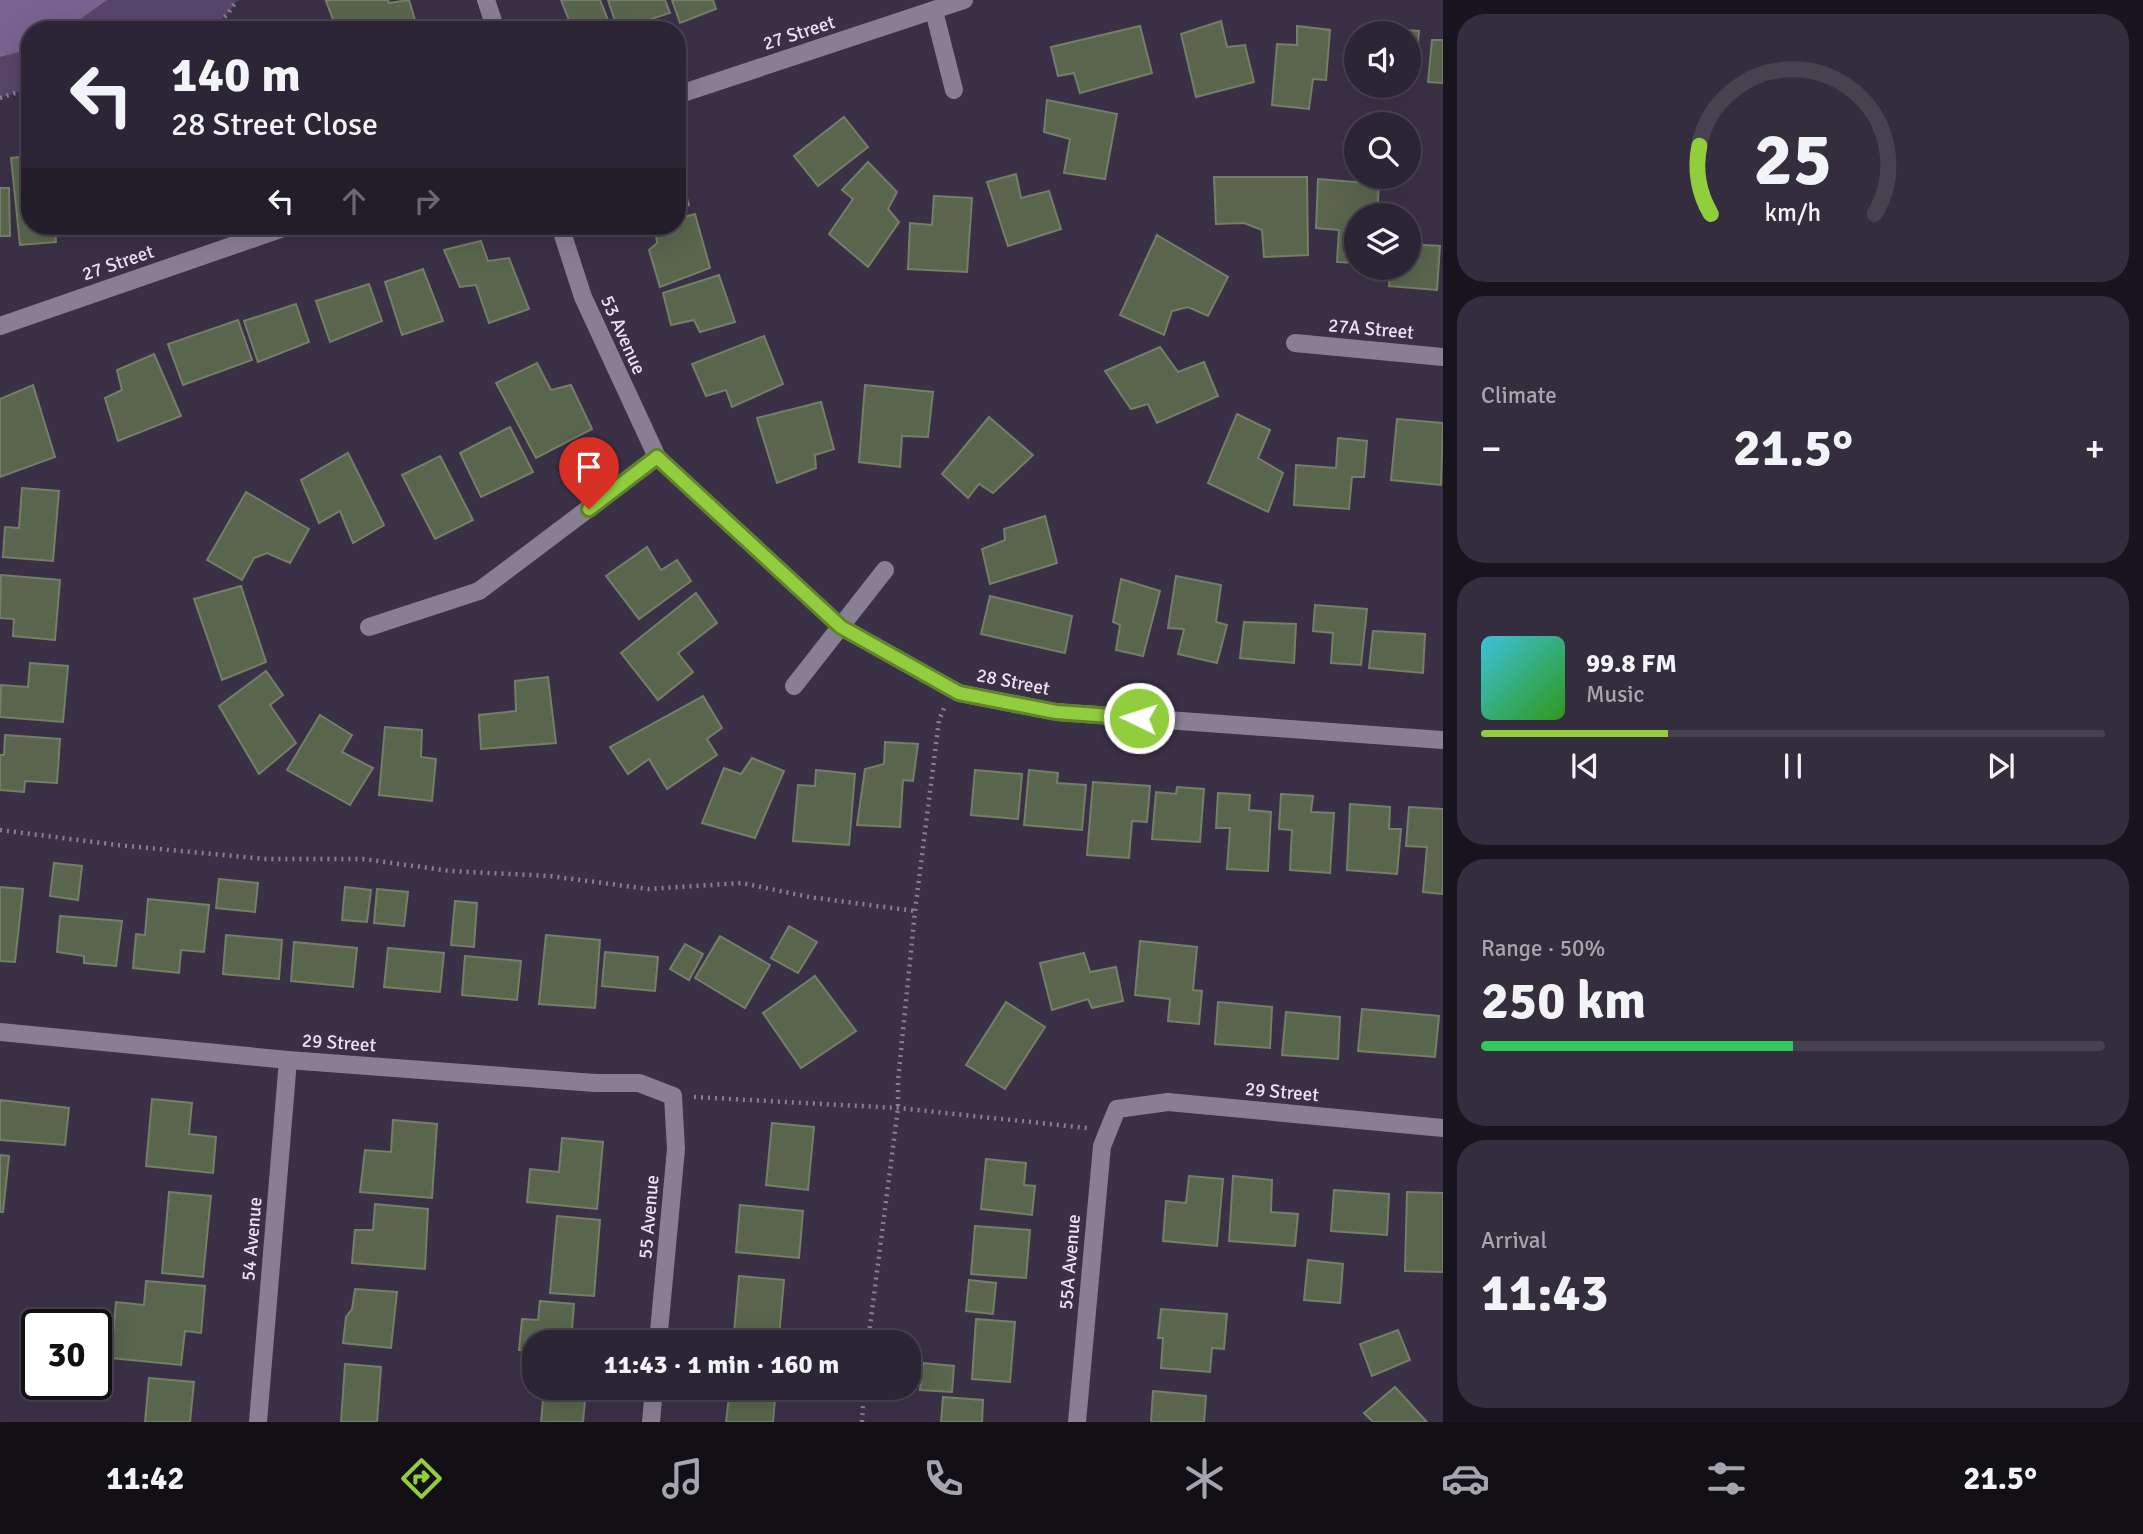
<!DOCTYPE html>
<html lang="en">
<head>
<meta charset="utf-8">
<style>
  :root { --surface:#2c2535; --page:#342d3d; --text:#f1f3f6; --muted:#a6a5ad; --line:#484250; --accent:#92cd3e }
  body { margin:0; font-family:Signika,sans-serif; background:var(--page); color:var(--text); height:100vh; display:flex; flex-direction:column; font-size:26px; white-space:nowrap }
  * { box-sizing:border-box; margin:0 }
  p { font-size:23px; color:var(--muted) }
  .icon { flex:none; width:38px; height:38px; fill:none; stroke:currentColor; stroke-width:2; stroke-linecap:round; stroke-linejoin:round }
  .map { position:relative; flex:1; overflow:hidden }
  .sheet { display:flex; flex-direction:column; gap:14px; padding:14px; background:#18141d; width:700px }
  .sheet>* { flex:none }
  .hud { position:absolute; left:21px; top:21px; width:665px; height:214px; border-radius:28px; box-shadow:0 7px 28px #0002,0 0 0 2px var(--line); background:#2c2535; color:var(--text); overflow:hidden }
  .buttons { position:absolute; left:1344px; top:21px; display:grid; gap:14px }
  .buttons a { display:grid; place-items:center; width:77px; height:77px; border-radius:50%; background:var(--surface); box-shadow:0 7px 28px #0002,0 0 0 2px var(--line); font-size:35px }
  .speed { position:absolute; left:21px; top:1309px; display:flex; gap:14px; font-size:35px; font-weight:700; text-align:center }
  .speed>* { display:grid; place-content:center; width:91px; height:91px; border-radius:50%; background:var(--surface); box-shadow:0 7px 28px #0002,0 0 0 2px var(--line); line-height:1 }
  .speed .limit { border:4px solid #111; border-radius:10px; background:#fff; color:#111 }
  .pin { position:absolute; display:grid; place-items:center; width:60px; height:60px; color:#fff; margin:-72px -30px; border-radius:50% 50% 50% 0; rotate:-45deg; box-shadow:0 0 7px #0007 }
  .pin .icon { rotate:45deg }
  .me { position:absolute; width:77px; margin:-38px; rotate:274deg; stroke-linejoin:round; filter:drop-shadow(0 0 5px #0008) }
  .turn { display:flex; align-items:center; gap:24px; height:147px; padding:0 35px; font-size:32px }
  .turn .icon { width:91px; height:91px; stroke-width:2.5 }
  .turn b { display:block; font-size:49px; line-height:60px }
  .lanes { display:flex; align-items:center; height:66px; padding:0 35px; background:#0003; justify-content:center; gap:35px; direction:ltr }
  .lanes .off { opacity:.35 }
  .big { font-size:52px; font-weight:700; line-height:1.1 }
  .sheet .card { flex:1; display:flex; flex-direction:column; justify-content:center; gap:10px; min-width:0; padding:0 24px; border-radius:28px; background:var(--page) }
  .sheet .dial { align-items:center; gap:0 }
  .dial svg { height:182px; overflow:visible; fill:none; stroke:var(--line); stroke-width:7; stroke-linecap:round; text-anchor:middle }
  .dial text { fill:var(--text); stroke:none }
  .song { display:flex; align-items:center; gap:21px }
  .cover { width:84px; height:84px; border-radius:10px; background:linear-gradient(135deg,hsl(190 70% 55%),hsl(110 70% 35%)) }
  .played { height:7px; border-radius:4px; background:linear-gradient(90deg,var(--accent) 30%,var(--line) 30%) }
  .keys { display:flex; justify-content:space-around; direction:ltr }
  .heat { display:flex; justify-content:space-between; align-items:center; font-size:38px; direction:ltr }
  .charge { height:10px; border-radius:5px; background:linear-gradient(90deg,#34c759 50%,var(--line) 0) }
  .trip { position:absolute; left:522px; top:1330px; width:399px; height:70px; border-radius:28px; background:var(--surface); box-shadow:0 7px 28px #0002,0 0 0 2px var(--line); font-weight:700; line-height:70px; text-align:center }
  .menu { display:flex; height:112px; justify-content:space-around; align-items:center; background:#120f15; color:var(--muted) }
  .menu .icon { width:49px; height:49px }
  .menu .on { color:var(--accent) }
  .menu b { font-size:32px; color:var(--text) }
  main { display:flex; flex:1; min-height:0 }
  .map>svg:first-child { display:block }
</style>
</head>
<body>
<main>
<div class="map">
<svg width="1443" height="1422" viewBox="0 0 1443 1422">
  <rect width="100%" height="100%" fill="#3b3147"/>
  <!-- green -->
  <path fill="#58456a" d="M0 0H237L227 15 208 30H30V88L0 98Z"/>
  <!-- water -->
  <path fill="#796390" d="M0 0H107L65 30H30V49L0 57Z"/>
  <!-- building -->
  <g fill="#59654d" stroke="#737f66" stroke-width="2">
    <path d="M331 0H388L389 3 409 0 418 30H337L326 1Z"/>
    <path d="M561 0H600L612 30H573Z"/>
    <path d="M608 0H665L670 13 618 30Z"/>
    <path d="M672 0H713L716 9 680 23Z"/>
    <path d="M1221 21 1227 47 1245 45 1254 82 1196 97 1181 34Z"/>
    <path d="M1140 26 1152 73 1080 93 1074 73 1058 76 1051 47Z"/>
    <path d="M1297 26 1330 30 1326 80 1313 79 1309 109 1272 105 1277 44 1297 45Z"/>
    <path d="M1368 27 1419 31 1415 73H1409V33H1367Z"/>
    <path d="M1432 40H1443V83L1428 82Z"/>
    <path d="M1047 100 1117 114 1105 179 1064 173 1070 139 1044 132Z"/>
    <path d="M844 117 868 147 818 186 794 156Z"/>
    <path d="M30 156V226H55L56 242 20 245 11 158Z"/>
    <path d="M868 162 897 192 888 209 899 222 868 267 829 234 853 199 842 190Z"/>
    <path d="M679 171 689 205 677 209V172Z"/>
    <path d="M1016 174 1021 198 1049 191 1061 229 1008 246 987 182Z"/>
    <path d="M1214 177H1307L1308 255 1264 257 1262 230 1244 223 1216 224Z"/>
    <path d="M1318 179 1379 184 1377 215H1356V263L1337 262 1339 230 1316 228Z"/>
    <path d="M0 188H9L10 236H0Z"/>
    <path d="M934 196 972 198 967 272 908 269 910 223 932 225Z"/>
    <path d="M695 214 710 268 660 287 649 250 657 243 655 226H677V219Z"/>
    <path d="M1157 235 1228 277 1208 316 1188 307 1172 311 1164 335 1120 315Z"/>
    <path d="M481 241 488 261 509 258 529 309 489 323 476 285 460 287 444 250Z"/>
    <path d="M1409 244 1440 246 1437 290 1389 286 1390 268H1409Z"/>
    <path d="M423 269 443 321 402 335 385 282Z"/>
    <path d="M719 275 735 322 700 332 694 320 671 325 663 293Z"/>
    <path d="M369 284 382 321 330 342 316 301Z"/>
    <path d="M296 304 309 342 258 362 244 321Z"/>
    <path d="M238 320 252 360 183 385 168 344Z"/>
    <path d="M764 336 783 384 732 407 726 390 706 396 692 364Z"/>
    <path d="M1160 347 1178 372 1204 362 1218 396 1157 423 1148 404 1131 409 1105 371Z"/>
    <path d="M154 354 181 416 118 441 105 398 122 390 117 370Z"/>
    <path d="M537 363 551 390 571 385 592 429 536 458 496 383Z"/>
    <path d="M33 385 55 457 0 477V399Z"/>
    <path d="M865 385 933 392 928 437 902 436 900 467 859 462Z"/>
    <path d="M821 402 834 449 815 455 816 468 777 483 757 418Z"/>
    <path d="M1237 414 1270 430 1258 458 1283 473 1268 512 1208 483Z"/>
    <path d="M989 417 1033 455 993 493 979 484 968 498 942 474Z"/>
    <path d="M1397 419 1443 423 1441 485 1391 480Z"/>
    <path d="M510 427 533 472 481 497 460 453Z"/>
    <path d="M1338 438 1367 441 1364 477H1352L1349 509 1294 505 1296 465 1336 468Z"/>
    <path d="M348 453 384 525 353 543 340 511 319 523 301 480Z"/>
    <path d="M440 456 473 520 435 539 402 475Z"/>
    <path d="M22 488 59 491 53 561 3 557 5 527 19 528Z"/>
    <path d="M246 492 309 529 290 563 267 553 254 558 242 580 207 560Z"/>
    <path d="M1045 516 1057 563 990 584 982 549 1005 540 1004 529Z"/>
    <path d="M647 547 661 570 677 560 691 581 639 619 606 576Z"/>
    <path d="M1 575 60 580 55 640 13 636 14 619 0 618Z"/>
    <path d="M1176 576 1221 585 1216 622 1227 625 1217 663 1178 654 1184 629 1168 628Z"/>
    <path d="M1121 579 1160 591 1143 656 1116 650 1120 625 1113 622Z"/>
    <path d="M241 586 266 662 222 680 194 599Z"/>
    <path d="M696 593 717 623 678 653 693 672 658 700 621 653Z"/>
    <path d="M990 596 1072 616 1065 653 981 634Z"/>
    <path d="M1315 605 1367 609 1361 665 1331 663 1333 633 1313 631Z"/>
    <path d="M1244 622 1296 624 1294 663 1240 658Z"/>
    <path d="M1373 631 1425 634 1423 673 1369 668Z"/>
    <path d="M30 663 68 666 63 722 0 717 1 685 28 687Z"/>
    <path d="M266 671 283 695 270 705 296 743 259 774 219 706Z"/>
    <path d="M548 677 556 743 481 749 479 715 516 711 515 681Z"/>
    <path d="M703 696 722 728 707 739 717 755 667 789 649 759 628 774 610 747Z"/>
    <path d="M320 715 352 735 342 752 373 768 350 805 287 770Z"/>
    <path d="M385 727 422 730 421 757 436 759 432 801 379 795Z"/>
    <path d="M5 735 60 739 57 783 25 781 24 792 0 790V755H4Z"/>
    <path d="M885 742 918 744 913 781 903 780 900 827 857 825 865 769 884 764Z"/>
    <path d="M752 758 784 771 755 838 702 823 724 768 741 774Z"/>
    <path d="M816 770 855 774 849 845 793 841 798 785 815 786Z"/>
    <path d="M975 770 1022 774 1018 819 971 815Z"/>
    <path d="M1029 770 1058 773 1057 783 1086 785 1082 830 1024 825Z"/>
    <path d="M1093 782 1150 786 1147 822 1132 821 1129 858 1087 855Z"/>
    <path d="M1177 787 1204 789 1200 842 1152 839 1156 792 1176 794Z"/>
    <path d="M1218 793 1250 795 1249 810 1271 812 1268 871 1227 869 1230 828H1216Z"/>
    <path d="M1281 794 1313 796 1311 812 1334 813 1330 873 1290 870 1292 830 1279 829Z"/>
    <path d="M1350 804 1390 807 1389 829H1401L1397 874 1347 870Z"/>
    <path d="M1409 807 1443 809V894L1423 892 1427 847 1406 846Z"/>
    <path d="M54 863 82 866 78 900 50 896Z"/>
    <path d="M219 879 258 883 255 912 216 908Z"/>
    <path d="M0 887 23 889 15 962 0 961Z"/>
    <path d="M345 887 371 890 367 922 342 920Z"/>
    <path d="M377 889 408 892 404 926 374 923Z"/>
    <path d="M148 899 209 905 204 952 181 950 179 973 133 968 136 934 145 935Z"/>
    <path d="M455 901 477 903 474 947 451 945Z"/>
    <path d="M60 916 122 921 116 966 84 963V956L57 952Z"/>
    <path d="M789 926 817 942 798 973 771 958Z"/>
    <path d="M226 935 282 940 279 979 223 974Z"/>
    <path d="M546 935 600 940 595 1008 539 1004Z"/>
    <path d="M720 936 770 965 745 1008 695 978Z"/>
    <path d="M1140 941 1197 947 1193 990 1202 991 1199 1024 1168 1021 1170 999 1135 995Z"/>
    <path d="M294 942 357 948 353 987 291 981Z"/>
    <path d="M685 944 703 954 689 980 670 969Z"/>
    <path d="M388 948 444 953 440 992 384 987Z"/>
    <path d="M605 952 658 957 655 991 602 986Z"/>
    <path d="M1084 953 1090 972 1116 967 1123 1001 1092 1008 1088 999 1052 1010 1040 963Z"/>
    <path d="M465 956 521 961 517 1000 462 995Z"/>
    <path d="M815 976 856 1031 801 1068 763 1013Z"/>
    <path d="M1006 1002 1045 1027 1005 1089 966 1065Z"/>
    <path d="M1218 1002 1272 1007 1270 1048 1215 1044Z"/>
    <path d="M1362 1009 1439 1016 1435 1057 1358 1051Z"/>
    <path d="M1286 1012 1340 1017 1338 1059 1282 1055Z"/>
    <path d="M152 1099 192 1103 189 1134 216 1137 213 1173 146 1166Z"/>
    <path d="M0 1100 69 1108 65 1145 0 1140Z"/>
    <path d="M393 1120 437 1124 432 1198 360 1192 365 1150 391 1152Z"/>
    <path d="M772 1123 814 1127 808 1190 766 1185Z"/>
    <path d="M562 1138 603 1142 597 1209 527 1202 530 1169 559 1172Z"/>
    <path d="M0 1155 9 1156 3 1212H0Z"/>
    <path d="M986 1159 1026 1163 1024 1185 1035 1186 1032 1215 981 1209Z"/>
    <path d="M1189 1176 1223 1179 1217 1246 1163 1241 1166 1201 1186 1203Z"/>
    <path d="M1233 1176 1272 1180 1271 1212 1298 1214 1295 1246 1229 1241Z"/>
    <path d="M1334 1190 1389 1194 1387 1235 1331 1231Z"/>
    <path d="M169 1192 211 1196 203 1277 162 1273Z"/>
    <path d="M1407 1192 1443 1193V1272L1405 1271Z"/>
    <path d="M375 1204 428 1209 425 1269 352 1263 355 1230H373Z"/>
    <path d="M740 1205 803 1211 799 1258 736 1252Z"/>
    <path d="M557 1216 600 1220 594 1296 550 1293Z"/>
    <path d="M975 1226 1030 1230 1026 1278 971 1274Z"/>
    <path d="M1308 1260 1343 1264 1340 1303 1304 1300Z"/>
    <path d="M739 1276 784 1280 779 1337 734 1333Z"/>
    <path d="M969 1280 996 1283 993 1314 966 1311Z"/>
    <path d="M146 1281 205 1286 201 1333 185 1331 181 1365 111 1358 116 1302 144 1305Z"/>
    <path d="M355 1289 397 1292 391 1348 343 1343 346 1317 352 1309Z"/>
    <path d="M540 1301 574 1304 572 1329 588 1330 587 1342H534V1351L519 1350 522 1319 538 1320Z"/>
    <path d="M1161 1309 1227 1314 1224 1349 1212 1348 1210 1372 1161 1368 1163 1338H1158Z"/>
    <path d="M976 1319 1015 1322 1010 1382 972 1379Z"/>
    <path d="M1398 1330 1410 1360 1372 1376 1360 1344Z"/>
    <path d="M923 1363 954 1366 952 1392 920 1390Z"/>
    <path d="M345 1364 381 1367 377 1422H341Z"/>
    <path d="M149 1378 194 1382 190 1422H145Z"/>
    <path d="M1395 1387 1427 1422H1373L1364 1413Z"/>
    <path d="M544 1388 586 1390 583 1422H541Z"/>
    <path d="M730 1388H776L773 1422H726Z"/>
    <path d="M1153 1391 1206 1396 1204 1422H1151Z"/>
    <path d="M943 1397 983 1400 982 1422H941Z"/>
  </g>
  <g fill="none" stroke-linecap="round" stroke-linejoin="round">
    <!-- path -->
    <g stroke="#888092" stroke-width="4.5" stroke-dasharray="2 5" stroke-linecap="butt">
      <path d="M208 30 227 15 237 0"/>
      <path d="M0 98 30 88"/>
      <path d="M0 830 117 845 266 859H363L450 871 550 876 648 889 742 883 809 897 915 911"/>
      <path d="M694 1097 898 1108 1087 1128"/>
      <path d="M868 1342 898 1108V1081L915 911 939 720 944 708"/>
      <path d="M862 1422 864 1388"/>
    </g>
    <!-- minor -->
    <g stroke="#897f94" stroke-width="18">
      <path d="M486 0 496 30"/>
      <path d="M934 11 954 90"/>
      <path d="M677 95 964 0"/>
      <path d="M560 226 583 297 657 457 841 627 959 693 1056 712 1443 740"/>
      <path d="M0 326 289 226"/>
      <path d="M1295 343 1443 357"/>
      <path d="M369 627 479 591 657 457"/>
      <path d="M794 686 885 570"/>
      <path d="M0 1032 288 1060 595 1083H639L673 1096 676 1149 658 1342"/>
      <path d="M258 1422 288 1060"/>
      <path d="M651 1422 654 1388"/>
      <path d="M1077 1422 1102 1146 1117 1109 1168 1102 1443 1128"/>
    </g>
  </g>
  <g fill="none" stroke-linecap="round" stroke-linejoin="round">
    <!-- route casing -->
    <g stroke="#5f8528" stroke-width="18">
      <path id="route" d="M589 509 657 457 841 627 959 693 1056 712 1139 718"/>
    </g>
    <!-- route -->
    <use href="#route" stroke="#92cd3e" stroke-width="12"/>
  </g>
  <g text-anchor="middle" dominant-baseline="central" stroke-width="7" stroke-linejoin="round" paint-order="stroke">
    <!-- street labels -->
    <g font-size="19" fill="#e9e3f1" stroke="#3b3147">
      <text transform="translate(799 33) rotate(-18)">27 Street</text>
      <text transform="translate(118 263) rotate(-19)">27 Street</text>
      <text transform="translate(1371 329) rotate(5)">27A Street</text>
      <text transform="translate(623 335) rotate(66)">53 Avenue</text>
      <text transform="translate(1013 682) rotate(11)">28 Street</text>
      <text transform="translate(339 1043) rotate(4)">29 Street</text>
      <text transform="translate(1282 1092) rotate(5)">29 Street</text>
      <text transform="translate(649 1217) rotate(-85)">55 Avenue</text>
      <text transform="translate(252 1239) rotate(-85)">54 Avenue</text>
      <text transform="translate(1070 1262) rotate(-85)">55A Avenue</text>
    </g>
  </g>
</svg>
<div class="buttons">
<a><svg class="icon" aria-label="sound" viewBox="0 0 24 24"><path d="M4 9h4l5-4v14l-5-4H4zM17 9q2 3 0 6"/></svg></a>
<a><svg class="icon" aria-label="search" viewBox="0 0 24 24"><circle cx="10" cy="10" r="6"/><path d="M15 15l6 6"/></svg></a>
<a><svg class="icon" aria-label="layers" viewBox="0 0 24 24"><path d="M12 4l9 5-9 5-9-5zM3 14l9 5 9-5"/></svg></a>
</div>
<div class="speed"><div class="limit">30</div></div>
<div class="pin" style="left:589px;top:509px;background:#d93025"><svg class="icon" aria-label="arrive" viewBox="0 0 24 24"><path d="M6 21V4h12l-3 4 3 4H6"/></svg></div>
<svg class="me" style="left:1139px;top:718px" viewBox="-20 -20 40 40"><circle r="17" fill="#92cd3e" stroke="#fff" stroke-width="3"/><path d="M0-11L8 9 0 5-8 9z" fill="#fff"/></svg>
<div class="trip">11:43 · 1 min · 160 m</div>
<div class="hud">
<div class="turn"><svg class="icon" aria-label="left" viewBox="0 0 24 24"><path d="M17 20v-9H6M10 6l-5 5 5 5"/></svg><div><b>140 m</b>28 Street Close</div></div>
<div class="lanes"><svg class="icon" aria-label="left" viewBox="0 0 24 24"><path d="M17 20v-9H6M10 6l-5 5 5 5"/></svg><svg class="icon off" aria-label="ahead" viewBox="0 0 24 24"><path d="M12 20V5M6 11l6-6 6 6"/></svg><svg class="icon off" aria-label="right" viewBox="0 0 24 24"><path d="M7 20v-9h11M14 6l5 5-5 5"/></svg></div>
</div>
</div>
<section class="sheet">
<div class="card dial"><svg viewBox="0 0 100 80">
<path d="M14 69A42 42 0 1 1 86 69"/>
<path d="M14 69A42 42 0 0 1 9 39" stroke="#92cd3e"/>
<text x="50" y="56" font-size="32" font-weight="700">25</text>
<text x="50" y="72" font-size="11">km/h</text>
</svg></div>
<div class="card"><p>Climate</p>
<div class="heat"><a>−</a><b class="big">21.5°</b><a>+</a></div>
</div>
<div class="card">
<div class="song"><i class="cover"></i><div><b>99.8 FM</b><p>Music</p></div></div>
<div class="played"></div>
<div class="keys"><svg class="icon" aria-label="previous" viewBox="0 0 24 24"><path d="M18 5L8 12l10 7zM5 5v14"/></svg><svg class="icon" aria-label="pause" viewBox="0 0 24 24"><path d="M8 5v14M16 5v14"/></svg><svg class="icon" aria-label="next" viewBox="0 0 24 24"><path d="M6 5l10 7-10 7zM19 5v14"/></svg></div>
</div>
<div class="card"><p>Range · 50%</p><b class="big">250 km</b><div class="charge"></div></div>
<div class="card"><p>Arrival</p><b class="big">11:43</b></div>
</section>
</main>
<nav class="menu">
<b>11:42</b>
<svg class="icon on" aria-label="directions" viewBox="0 0 24 24"><path d="M12 3l9 9-9 9-9-9zM9 14v-3h6M13 9l2 2-2 2"/></svg>
<svg class="icon" aria-label="music" viewBox="0 0 24 24"><path d="M9 18V5l10-2v13"/><circle cx="6" cy="18" r="3"/><circle cx="16" cy="16" r="3"/></svg>
<svg class="icon" aria-label="phone" viewBox="0 0 24 24"><path d="M5 4h4l2 5-3 2q2 4 5 5l2-3 5 2v4C11 20 4 13 5 4z"/></svg>
<svg class="icon" aria-label="climate" viewBox="0 0 24 24"><path d="M12 3v18M4 7l16 10M4 17L20 7"/></svg>
<svg class="icon" aria-label="car" viewBox="0 0 24 24"><path d="M5 17H2v-5l4-1 3-4h7l3 4 3 1v5h-3M9 17h6M6 11h13"/><circle cx="7" cy="17" r="2"/><circle cx="17" cy="17" r="2"/></svg>
<svg class="icon" aria-label="filters" viewBox="0 0 24 24"><path d="M4 7h16M4 17h16"/><circle cx="9" cy="7" r="2"/><circle cx="15" cy="17" r="2"/></svg>
<b>21.5°</b>
</nav>
</body>
</html>
